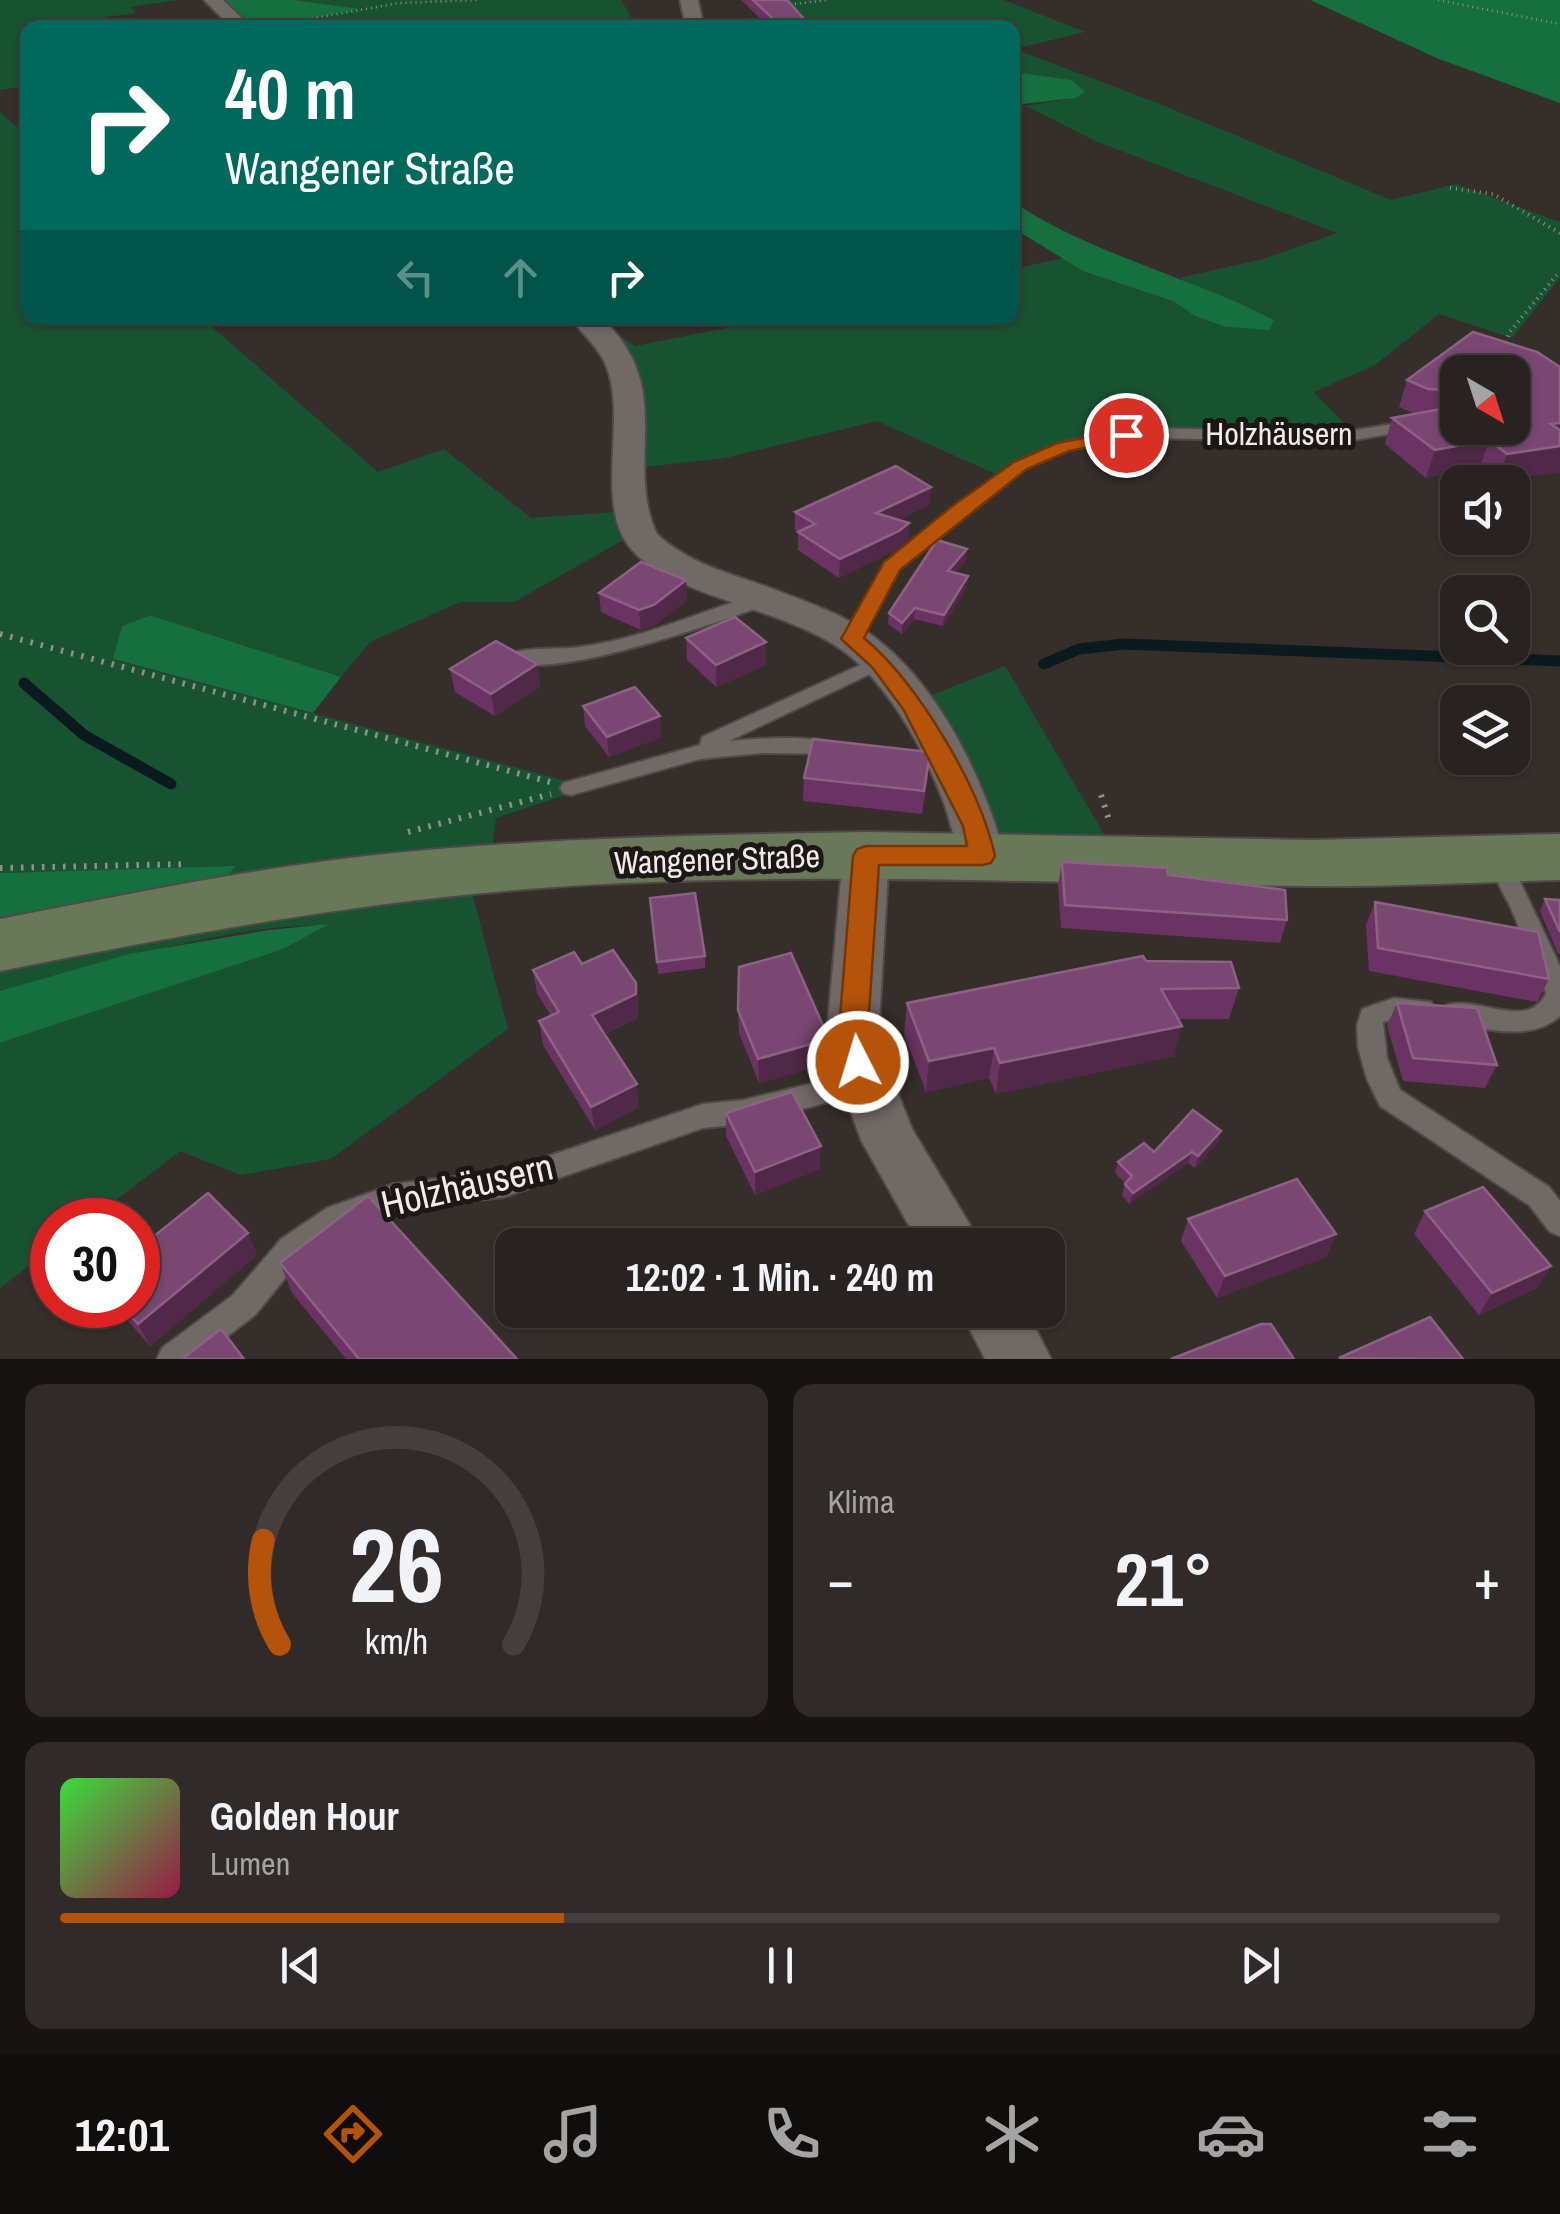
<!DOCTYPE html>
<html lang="de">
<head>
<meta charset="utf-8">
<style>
  :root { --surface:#282220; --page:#302a29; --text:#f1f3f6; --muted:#a5a4a5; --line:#443f3e; --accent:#b45309 }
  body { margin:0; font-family:"Archivo Narrow",sans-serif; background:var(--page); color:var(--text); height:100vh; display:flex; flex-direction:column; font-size:38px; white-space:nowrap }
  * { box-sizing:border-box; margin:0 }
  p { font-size:32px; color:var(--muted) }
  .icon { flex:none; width:55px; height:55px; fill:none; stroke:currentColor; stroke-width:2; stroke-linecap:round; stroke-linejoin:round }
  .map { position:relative; height:1359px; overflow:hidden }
  .side { display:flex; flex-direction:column; gap:25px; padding:25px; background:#161312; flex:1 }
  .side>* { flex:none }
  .guide { position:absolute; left:20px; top:20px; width:1000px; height:305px; border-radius:20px; box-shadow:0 2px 8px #0004,0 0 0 2px var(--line); background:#00695c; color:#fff; overflow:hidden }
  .needle { width:65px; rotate:141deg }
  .tools { position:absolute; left:1440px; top:355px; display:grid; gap:20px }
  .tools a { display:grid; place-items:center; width:90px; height:90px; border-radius:20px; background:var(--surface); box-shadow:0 2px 8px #0004,0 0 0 2px var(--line); font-size:50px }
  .speed { position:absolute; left:30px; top:1198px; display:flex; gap:20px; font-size:50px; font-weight:700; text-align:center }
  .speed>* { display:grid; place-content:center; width:130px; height:130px; border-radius:50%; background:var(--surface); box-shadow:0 2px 8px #0004,0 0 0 2px var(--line); line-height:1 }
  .speed .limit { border:15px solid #d22; background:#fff; color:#111 }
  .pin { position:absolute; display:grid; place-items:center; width:85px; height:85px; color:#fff; margin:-42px; border:5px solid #fff; border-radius:50%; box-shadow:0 2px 10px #0007 }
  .me { position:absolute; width:110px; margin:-55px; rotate:355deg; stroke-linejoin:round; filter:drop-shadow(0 0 8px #0008) }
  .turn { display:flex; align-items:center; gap:35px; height:210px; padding:0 40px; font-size:45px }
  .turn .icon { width:130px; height:130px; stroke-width:2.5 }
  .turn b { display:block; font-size:70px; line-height:85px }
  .lanes { display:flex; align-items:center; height:95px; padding:0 40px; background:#0003; justify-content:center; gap:50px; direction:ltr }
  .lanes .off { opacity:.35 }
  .big { font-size:75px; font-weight:700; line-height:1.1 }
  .side .card { flex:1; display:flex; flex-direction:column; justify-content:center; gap:15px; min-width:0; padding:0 35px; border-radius:20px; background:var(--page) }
  .side .dial { align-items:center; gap:0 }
  .dial svg { height:260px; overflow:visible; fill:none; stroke:var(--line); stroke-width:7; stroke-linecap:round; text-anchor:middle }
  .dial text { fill:var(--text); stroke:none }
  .song { display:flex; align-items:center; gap:30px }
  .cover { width:120px; height:120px; border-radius:15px; background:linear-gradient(135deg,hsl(120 70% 55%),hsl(340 70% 35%)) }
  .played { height:10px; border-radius:5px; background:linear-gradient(90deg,var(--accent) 35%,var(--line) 35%) }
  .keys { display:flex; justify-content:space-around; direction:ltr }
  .heat { display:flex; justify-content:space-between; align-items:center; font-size:55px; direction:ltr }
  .side .tiles { flex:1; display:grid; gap:25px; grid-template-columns:1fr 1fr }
  .card:last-child { grid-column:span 2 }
  .trip { position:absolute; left:495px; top:1228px; width:570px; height:100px; border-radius:20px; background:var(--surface); box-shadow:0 2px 8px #0004,0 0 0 2px var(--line); font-weight:700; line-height:100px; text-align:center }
  .tabs { display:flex; height:160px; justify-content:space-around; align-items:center; background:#100e0d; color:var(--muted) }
  .tabs .icon { width:70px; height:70px }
  .tabs .active { color:var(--accent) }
  .tabs b { font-size:45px; color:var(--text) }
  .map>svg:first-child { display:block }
</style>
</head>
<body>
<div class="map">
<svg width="1560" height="1359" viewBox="0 0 1560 1359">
  <rect width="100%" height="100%" fill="#352e2b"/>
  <!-- green -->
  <g fill="#185331">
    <path d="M0 0H178L130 7 136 13 89 20 93 27 28 28 27 86 0 90Z"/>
    <path d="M293 0H621L637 27 243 28 232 21H298L357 9Z"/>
    <path d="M777 0H1004L1085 32 1014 49 1155 102 1391 200 1456 184 1560 222V278L1512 338 1439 314 1375 365 1314 392 1358 437 1146 434 1068 448 1007 479 877 421 725 458 636 468 606 327 635 346 778 318H1012L1013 269 1064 258 1083 271 1173 301 1195 316 1226 327 1269 330 1273 319 1179 278 1263 259 1337 233 1095 141 1028 107 1013 108 1075 98 1071 80 1021 73 1013 75 1012 28 718 27 770 17Z"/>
    <path d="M0 112 23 132H27L28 318H202L378 472 444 449 531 518 616 512 625 539 514 602H460L370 642 341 677 150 615 122 626 114 660 589 787 496 818 492 851 220 884 235 867 0 873Z"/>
    <path d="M1005 666 1105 836H967L911 703Z"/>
    <path d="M472 893 508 1029 331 1159 241 1175 180 1151 90 1220H52V1248L0 1288V1043L283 949 326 925C215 925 107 967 0 991V964L304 909Z"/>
  </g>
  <!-- forest -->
  <g fill="#156f3f">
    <path d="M219 0H293L360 9 298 21H240Z"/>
    <path d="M1310 0H1560V103L1439 59Z"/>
    <path d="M1021 73 1072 80 1085 92 1075 98 1013 105V75Z"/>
    <path d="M1013 202C1093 255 1189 276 1274 320L1269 330 1226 327 1195 316 1173 301 1083 271 1013 228Z"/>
    <path d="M150 615 341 677 313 713 113 659 122 626Z"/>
    <path d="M236 866 220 884 0 926V873Z"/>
    <path d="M329 924 283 949 0 1043V991L129 954 269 930Z"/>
  </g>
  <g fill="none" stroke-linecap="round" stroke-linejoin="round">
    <!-- stream -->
    <g stroke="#0a1a1d" stroke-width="11">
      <path d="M1044 664 1079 649 1124 644 1560 661"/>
      <path d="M24 683 84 735 171 784"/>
    </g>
    <!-- lane casing -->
    <g stroke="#4f4947" stroke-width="4">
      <g id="lane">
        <path d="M1416 420 1422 422V428L1344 442 1147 438 1105 442 1070 450 1027 468 899 570 859 643H845L842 639 886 563 1015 462 1058 444 1105 432 1147 428 1344 432Z"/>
        <path d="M764 593 771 595 773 599 771 603C727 619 538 688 504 657 516 646 560 650 579 647 644 639 701 610 764 593Z"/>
        <path d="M880 656 890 662 887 666 729 741C765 738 806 735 841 744L845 749 841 754 762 753 700 759 571 795 563 793 560 788 563 783 700 745 702 737Z"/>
        <path d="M1498 852 1506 854 1510 860 1560 966V1016C1532 1042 1480 1030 1447 1019L1443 1012 1447 1005C1477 995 1529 1032 1546 993L1511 908 1486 860 1490 854Z"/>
        <path d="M1394 998 1431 1002 1435 1009 1431 1016C1415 1022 1399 1017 1383 1022L1387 1058 1400 1090 1549 1187 1560 1201V1236L1550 1232 1529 1205 1380 1106 1367 1079 1358 1047 1357 1026 1362 1009Z"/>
        <path d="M864 1071 873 1074 877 1082 873 1090 864 1093 743 1124 703 1128 504 1197 394 1210 347 1227 301 1259 255 1315 198 1359H157L162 1348 233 1295 281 1239 327 1208 394 1184 504 1171 703 1104 743 1100Z"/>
      </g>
    </g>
    <!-- street casing -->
    <g stroke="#4f4947" stroke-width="4">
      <g id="street">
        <path d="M204 0H223L252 28H232Z"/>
        <path d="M680 0H698L704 28H686Z"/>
        <path d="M571 318H601C678 387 623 462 657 534 692 567 738 575 781 592 814 605 850 617 878 640 942 691 983 778 1005 856L998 868 982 873 966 868C955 848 952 825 944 803 924 750 894 694 851 657 793 607 668 599 628 545 597 503 624 425 609 374 602 349 585 338 571 318Z"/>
        <path d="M866 838 882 843 889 855 878 1042 912 1129 982 1245H920L861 1140 826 1042 843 855 850 843Z"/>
        <path d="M960 1310H1026L1051 1359H985Z"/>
      </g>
    </g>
    <!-- secondary casing -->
    <g stroke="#4f4947" stroke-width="4">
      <path id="secondary" d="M866 832 1312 840 1560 834V880C1476 882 1392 887 1308 886 1080 884 851 873 623 883 412 892 207 929 0 971V919C121 896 243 870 366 856 532 838 699 835 866 832Z"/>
    </g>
    <!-- path-far3 -->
    <g stroke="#948e8c" stroke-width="2.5" stroke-dasharray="1 4" stroke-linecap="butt">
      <path d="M1438 0 1560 24"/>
      <path d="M785 5 828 0"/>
      <path d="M262 21 310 19 399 3 478 0"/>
    </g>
    <!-- path-far2 -->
    <g stroke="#948e8c" stroke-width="4" stroke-dasharray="1 5" stroke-linecap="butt">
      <path d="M1450 188 1493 194 1560 233"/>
      <path d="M1504 348 1509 333 1560 271"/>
    </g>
    <!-- path-far1 -->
    <path stroke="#948e8c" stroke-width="5" stroke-dasharray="2.5 6" stroke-linecap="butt" d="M1504 350 1505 346"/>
    <!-- path -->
    <g stroke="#948e8c" stroke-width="6" stroke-dasharray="2.5 8" stroke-linecap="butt">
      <path d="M0 634 550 782"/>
      <path d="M1101 795 1109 820"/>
      <path d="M408 832 551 794"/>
      <path d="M0 868 188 864"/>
    </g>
    <!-- lane -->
    <use href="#lane" fill="#716966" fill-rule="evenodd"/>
    <!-- street -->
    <use href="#street" fill="#716966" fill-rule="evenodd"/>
    <!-- secondary -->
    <use href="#secondary" fill="#6a785a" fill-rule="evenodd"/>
  </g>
  <!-- wall -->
  <g fill="#6b3363" fill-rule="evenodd">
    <path d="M741 0H787L804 28H770Z"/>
    <path d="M1473 332 1537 352 1560 367V472L1497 481 1480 468 1426 478 1385 444 1392 418 1415 414 1399 407 1407 380ZM1458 372H1512V428H1458Z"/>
    <path d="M931 487 929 505 898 520 909 523 908 541 898 549 839 578 798 550V532L795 530V512Z"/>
    <path d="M966 560 955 573 968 576 967 587 943 626 914 619 902 634 888 624 889 613Z"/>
    <path d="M686 580 687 600 655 625 641 630 601 612 599 593Z"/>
    <path d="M686 638 766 642V665L716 687 687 660Z"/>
    <path d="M537 664 540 687 495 716 455 692 450 669Z"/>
    <path d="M583 706 662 737 609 757 585 726Z"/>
    <path d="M928 775 922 814 803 801 804 778Z"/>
    <path d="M1062 862 1168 875 1287 920 1280 943 1061 928 1058 885Z"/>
    <path d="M650 898 705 956V968L658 974Z"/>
    <path d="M1545 899 1560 900V954H1558L1540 911Z"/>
    <path d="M1375 902 1549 979 1537 1002 1369 971 1366 925Z"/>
    <path d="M1146 961 1239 988 1229 1019H1178L1174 1056 996 1094 989 1078 926 1092 904 1034 907 1003Z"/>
    <path d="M582 964 636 983 638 1006V1018L605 1034 639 1107 595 1130 543 1045 539 1021 551 1016 537 993 533 970Z"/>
    <path d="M1397 1003 1497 1065 1485 1088 1403 1081 1387 1026Z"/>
    <path d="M738 1010 829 1039 828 1063 759 1083 739 1033Z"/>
    <path d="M726 1113 820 1169 755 1195 726 1136Z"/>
    <path d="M1218 1142 1195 1168 1188 1163 1129 1204 1122 1195 1125 1183 1115 1173 1118 1162 1154 1152Z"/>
    <path d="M1425 1211 1551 1266 1537 1288 1479 1315 1414 1234Z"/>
    <path d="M1188 1219 1336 1234 1326 1257 1217 1298 1181 1241Z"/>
    <path d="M248 1233 257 1255 150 1346 114 1305H138Z"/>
    <path d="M280 1263 517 1359H346L292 1293Z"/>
  </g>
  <!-- shaded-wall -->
  <g fill="#4f2947">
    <path d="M1560 423V472L1497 481 1507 454 1551 424Z"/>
    <path d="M1489 440 1480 468 1426 478 1435 450Z"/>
    <path d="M931 487 929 505 875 531 876 513Z"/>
    <path d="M909 523 908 541 898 549 839 578 840 559Z"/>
    <path d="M967 549 966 560 947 582 948 571Z"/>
    <path d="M968 576 967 587 943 626 944 615Z"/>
    <path d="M686 580 687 600 655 625 641 630 639 610Z"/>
    <path d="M915 608 914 619 902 634V623Z"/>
    <path d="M766 642V665L716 687V665Z"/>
    <path d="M537 664 540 687 495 716 491 694Z"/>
    <path d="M660 716 662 737 609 757 607 737Z"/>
    <path d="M636 983 638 1018 595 1038 592 1015Z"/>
    <path d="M1182 1026 1174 1056 996 1094 1000 1063Z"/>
    <path d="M829 1039 828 1063 759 1083 758 1059Z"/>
    <path d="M994 1048 989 1078 926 1092 929 1061Z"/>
    <path d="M637 1084 639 1107 595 1130 591 1107Z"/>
    <path d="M1221 1131 1218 1142 1195 1168 1198 1156Z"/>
    <path d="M821 1146 820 1169 755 1195V1172Z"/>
    <path d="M1192 1152 1188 1163 1129 1204 1133 1193Z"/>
    <path d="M248 1233 257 1255 150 1346 138 1324Z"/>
    <path d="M1336 1234 1326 1257 1217 1298 1225 1276Z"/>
    <path d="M1551 1266 1537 1288 1479 1315 1492 1293Z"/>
  </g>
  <!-- building -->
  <g fill="#794772" stroke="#8c6184" stroke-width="2.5">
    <path d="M753 0H787L804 19 796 28H783Z"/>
    <path d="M1473 332 1537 352 1560 367V423L1551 424 1560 430V446L1507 454 1489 440 1435 450 1392 418 1458 406V428H1512V372H1458V402L1447 398 1444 390 1428 389 1407 380Z"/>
    <path d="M896 466 931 487 876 513 909 523 899 531 840 559 798 532 815 524 795 512Z"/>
    <path d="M937 540 967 549 948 571 968 576 944 615 915 608 902 623 889 613Z"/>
    <path d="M641 562 686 580 654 605 639 610 599 593Z"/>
    <path d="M735 617 766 642 716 665 686 638Z"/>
    <path d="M496 641 537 664 491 694 450 669Z"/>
    <path d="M635 687 660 716 607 737 583 706Z"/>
    <path d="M813 739 930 752 924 791 804 778Z"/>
    <path d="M1062 862 1167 868 1168 875 1285 890 1287 920 1065 905Z"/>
    <path d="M695 893 705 956 657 962 650 898Z"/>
    <path d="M1545 899 1560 900V932Z"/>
    <path d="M1375 902 1538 932 1549 979 1378 948Z"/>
    <path d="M613 950 636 983V994L592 1015 637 1084 591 1107 539 1021 559 1012 533 970 574 952 582 964Z"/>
    <path d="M791 953 829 1039 758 1059 738 1010 739 967Z"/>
    <path d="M1143 956 1146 961 1231 962 1239 988 1161 989 1182 1026 1000 1063 994 1048 929 1061 907 1003Z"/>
    <path d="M1397 1003 1477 1008 1497 1065 1413 1058Z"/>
    <path d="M792 1092 821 1146 755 1172 726 1113Z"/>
    <path d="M1193 1110 1221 1131 1198 1156 1192 1152 1133 1193 1125 1184 1132 1176 1118 1162 1144 1143 1154 1152Z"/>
    <path d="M1297 1179 1336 1234 1225 1276 1188 1219Z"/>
    <path d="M1483 1187 1551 1266 1492 1293 1425 1211Z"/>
    <path d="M208 1193 248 1233 138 1324 121 1305H138V1249Z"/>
    <path d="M368 1196 517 1359H359L280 1263Z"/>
    <path d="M1430 1317 1463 1359 1339 1358Z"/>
    <path d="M1261 1324H1271L1294 1359H1171Z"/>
    <path d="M221 1329 244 1359H182Z"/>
  </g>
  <!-- route -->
  <path fill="#b45309" stroke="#753606" stroke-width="2.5" d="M1126 430 1135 435 1132 439 1069 451 1027 469 900 570 864 638C918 683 980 787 995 856L991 863 982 865H879L867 1042 874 1062 869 1071 858 1074 848 1071 838 1042 853 856 857 849 866 846H967L963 826 903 709 872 667 841 639 884 562 951 507 1014 462 1057 443Z"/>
  <g text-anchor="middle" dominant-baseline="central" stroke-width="10" stroke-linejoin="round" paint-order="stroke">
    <!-- street labels -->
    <g font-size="32" fill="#f1ecea" stroke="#1a1715">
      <text x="1279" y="433">Holzhäusern</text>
      <text transform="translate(717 859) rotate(-2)">Wangener Straße</text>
    </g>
    <!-- near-street labels -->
    <g font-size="38" fill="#f1ecea" stroke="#1a1715">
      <text transform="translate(467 1185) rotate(-13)">Holzhäusern</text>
    </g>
  </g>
</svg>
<div class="tools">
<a><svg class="needle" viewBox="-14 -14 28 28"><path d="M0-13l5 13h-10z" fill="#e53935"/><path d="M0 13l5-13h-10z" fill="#a5a4a5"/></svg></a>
<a><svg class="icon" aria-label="sound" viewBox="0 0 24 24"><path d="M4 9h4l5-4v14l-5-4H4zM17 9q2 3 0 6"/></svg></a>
<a><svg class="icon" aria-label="search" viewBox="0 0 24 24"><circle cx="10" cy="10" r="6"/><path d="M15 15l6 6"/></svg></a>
<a><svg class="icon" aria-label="layers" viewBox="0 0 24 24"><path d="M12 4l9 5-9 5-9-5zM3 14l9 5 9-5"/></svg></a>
</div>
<div class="speed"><div class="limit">30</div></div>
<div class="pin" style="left:1126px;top:435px;background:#d93025"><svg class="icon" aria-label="arrive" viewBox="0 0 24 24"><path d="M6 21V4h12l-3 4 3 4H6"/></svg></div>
<svg class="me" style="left:858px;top:1062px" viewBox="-20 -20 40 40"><circle r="17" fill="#b45309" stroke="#fff" stroke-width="3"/><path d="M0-11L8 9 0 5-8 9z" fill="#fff"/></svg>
<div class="trip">12:02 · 1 Min. · 240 m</div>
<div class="guide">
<div class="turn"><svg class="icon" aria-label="right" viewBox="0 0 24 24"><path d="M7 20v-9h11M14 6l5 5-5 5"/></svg><div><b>40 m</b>Wangener Straße</div></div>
<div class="lanes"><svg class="icon off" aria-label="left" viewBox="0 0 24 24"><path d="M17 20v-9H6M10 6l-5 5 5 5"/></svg><svg class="icon off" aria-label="ahead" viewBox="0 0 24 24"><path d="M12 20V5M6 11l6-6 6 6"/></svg><svg class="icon" aria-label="right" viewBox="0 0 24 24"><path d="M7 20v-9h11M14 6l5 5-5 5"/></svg></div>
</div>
</div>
<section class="side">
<div class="tiles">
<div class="card dial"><svg viewBox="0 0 100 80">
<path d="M14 69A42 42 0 1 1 86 69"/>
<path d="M14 69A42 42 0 0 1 9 37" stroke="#b45309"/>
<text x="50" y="56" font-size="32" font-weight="700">26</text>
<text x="50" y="72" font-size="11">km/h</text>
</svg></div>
<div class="card"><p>Klima</p>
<div class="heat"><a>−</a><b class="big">21°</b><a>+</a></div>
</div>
<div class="card">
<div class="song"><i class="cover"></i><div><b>Golden Hour</b><p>Lumen</p></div></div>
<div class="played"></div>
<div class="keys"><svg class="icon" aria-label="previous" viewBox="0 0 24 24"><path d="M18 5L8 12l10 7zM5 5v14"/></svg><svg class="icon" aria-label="pause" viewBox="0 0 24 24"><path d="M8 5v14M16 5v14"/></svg><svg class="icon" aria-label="next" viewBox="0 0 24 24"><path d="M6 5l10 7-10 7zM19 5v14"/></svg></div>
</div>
</div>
</section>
<nav class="tabs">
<b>12:01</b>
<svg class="icon active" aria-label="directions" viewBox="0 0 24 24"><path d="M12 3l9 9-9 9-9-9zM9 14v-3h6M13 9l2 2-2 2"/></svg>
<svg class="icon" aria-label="music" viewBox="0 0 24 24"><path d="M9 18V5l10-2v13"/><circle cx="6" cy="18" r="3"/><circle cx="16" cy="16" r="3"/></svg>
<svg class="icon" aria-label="phone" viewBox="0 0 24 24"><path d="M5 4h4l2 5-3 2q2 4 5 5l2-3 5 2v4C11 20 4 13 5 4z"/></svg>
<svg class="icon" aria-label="climate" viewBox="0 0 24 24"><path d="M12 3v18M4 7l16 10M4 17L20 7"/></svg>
<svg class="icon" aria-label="car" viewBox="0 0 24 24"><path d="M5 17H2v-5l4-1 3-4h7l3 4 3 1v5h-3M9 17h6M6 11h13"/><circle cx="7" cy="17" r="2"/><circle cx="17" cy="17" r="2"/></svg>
<svg class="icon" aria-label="filters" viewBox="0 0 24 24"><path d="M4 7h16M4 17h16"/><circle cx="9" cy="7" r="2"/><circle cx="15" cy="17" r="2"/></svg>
</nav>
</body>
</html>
